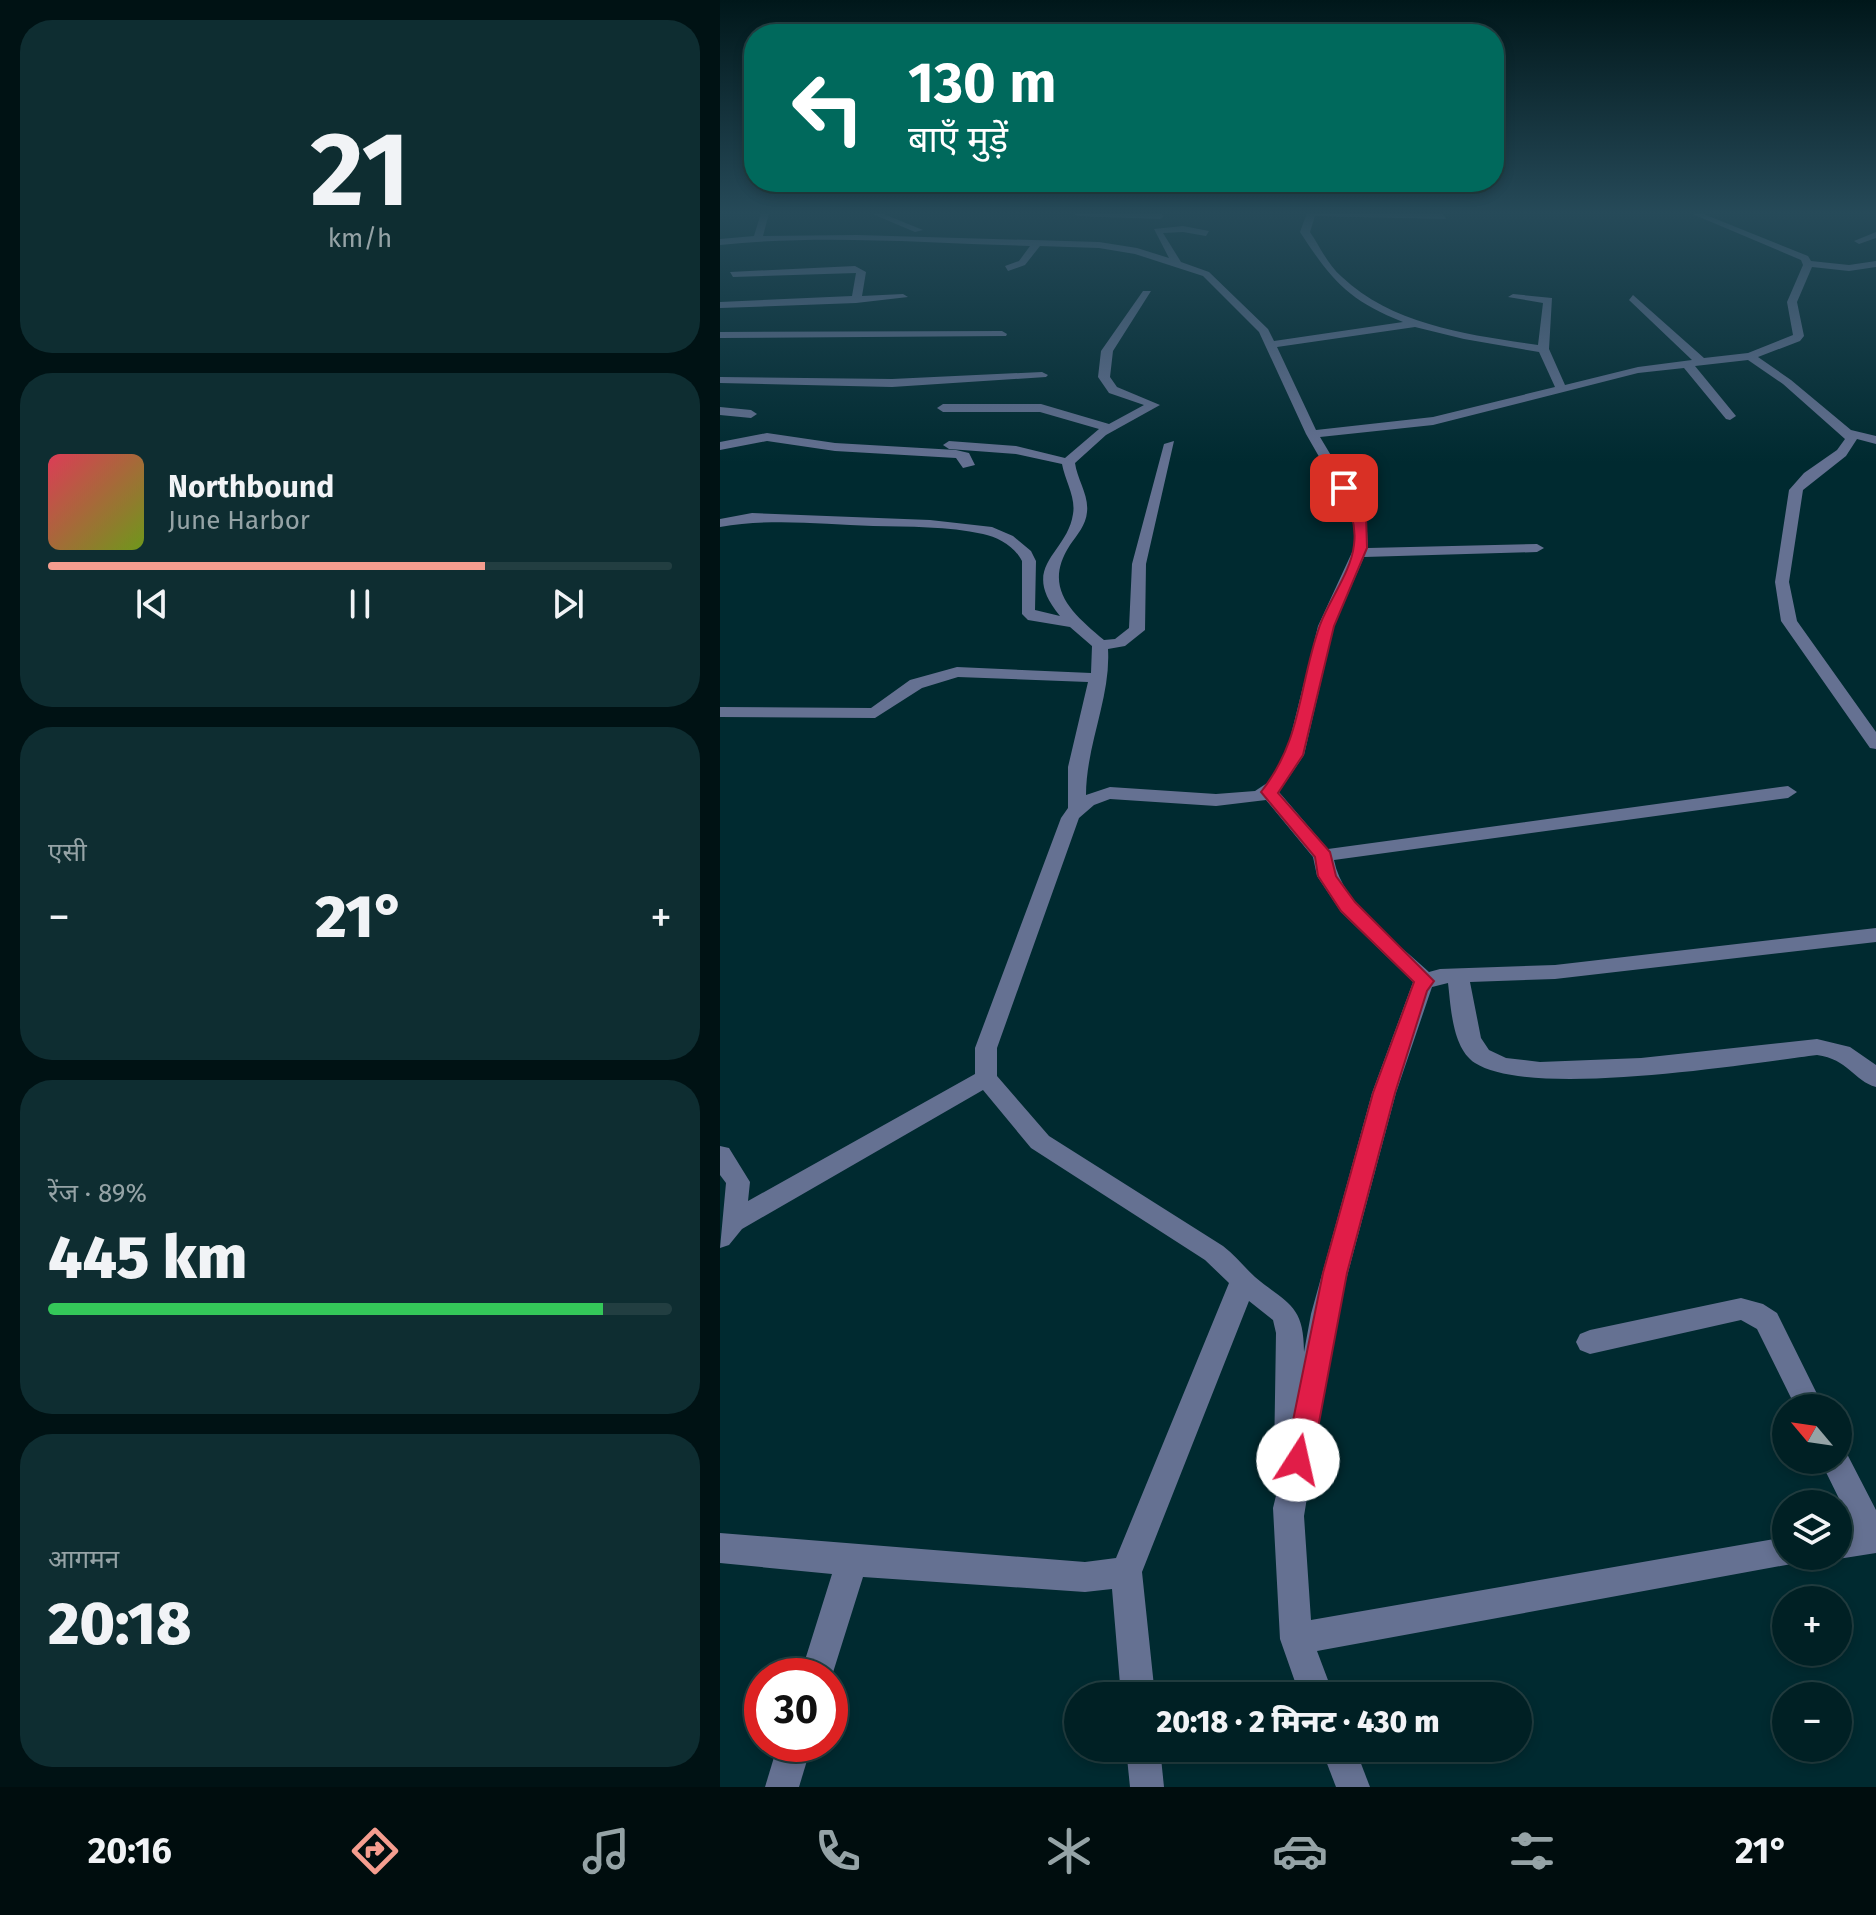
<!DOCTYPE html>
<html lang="hi">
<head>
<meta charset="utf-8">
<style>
  :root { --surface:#002024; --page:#0e2d31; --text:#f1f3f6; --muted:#95a3a6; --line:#223e41; --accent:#f59d8f }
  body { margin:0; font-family:"Fira Sans","Noto Sans Devanagari",sans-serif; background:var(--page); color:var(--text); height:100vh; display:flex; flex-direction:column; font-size:30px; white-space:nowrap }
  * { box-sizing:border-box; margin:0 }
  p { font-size:26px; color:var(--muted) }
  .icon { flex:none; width:44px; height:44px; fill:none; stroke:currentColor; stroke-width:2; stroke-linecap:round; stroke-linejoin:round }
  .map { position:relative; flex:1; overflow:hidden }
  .sheet { display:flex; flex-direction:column; gap:20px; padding:20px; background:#001214; width:720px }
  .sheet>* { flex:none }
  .banner { position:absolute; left:24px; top:24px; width:760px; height:168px; border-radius:32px; box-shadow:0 4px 12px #0003,0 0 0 2px var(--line); background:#00695c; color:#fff; overflow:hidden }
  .needle { width:52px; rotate:299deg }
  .buttons { position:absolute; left:1052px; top:1394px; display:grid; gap:16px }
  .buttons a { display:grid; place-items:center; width:80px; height:80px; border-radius:50%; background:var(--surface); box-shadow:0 4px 12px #0003,0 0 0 2px var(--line); font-size:40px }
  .speed { position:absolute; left:24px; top:1658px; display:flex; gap:16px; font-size:40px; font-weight:700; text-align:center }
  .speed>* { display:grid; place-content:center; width:104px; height:104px; border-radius:50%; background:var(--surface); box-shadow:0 4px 12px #0003,0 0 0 2px var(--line); line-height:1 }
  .speed .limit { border:12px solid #d22; background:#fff; color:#111 }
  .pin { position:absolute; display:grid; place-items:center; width:68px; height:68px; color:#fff; margin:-34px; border-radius:16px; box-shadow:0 4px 12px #0006 }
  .me { position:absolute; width:88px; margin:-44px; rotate:10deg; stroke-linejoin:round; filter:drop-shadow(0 0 6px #0008) }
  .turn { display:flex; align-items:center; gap:28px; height:168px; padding:0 32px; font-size:36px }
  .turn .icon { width:104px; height:104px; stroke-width:2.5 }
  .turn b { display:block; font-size:56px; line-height:68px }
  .big { font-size:60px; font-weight:800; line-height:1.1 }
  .sheet .widget { flex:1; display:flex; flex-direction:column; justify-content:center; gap:12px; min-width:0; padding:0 28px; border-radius:32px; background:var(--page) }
  .sheet .dial { align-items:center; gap:0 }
  .dial b { font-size:104px; line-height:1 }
  .song { display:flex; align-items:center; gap:24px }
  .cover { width:96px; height:96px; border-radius:12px; background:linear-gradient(135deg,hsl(350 70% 55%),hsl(80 70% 35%)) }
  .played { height:8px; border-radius:4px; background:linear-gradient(90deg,var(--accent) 70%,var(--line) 70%) }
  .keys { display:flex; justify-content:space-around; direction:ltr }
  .heat { display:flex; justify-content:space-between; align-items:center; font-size:44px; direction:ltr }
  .charge { height:12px; border-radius:6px; background:linear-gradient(90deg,#34c759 89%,var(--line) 0) }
  .trip { position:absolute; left:344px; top:1682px; width:468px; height:80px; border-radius:40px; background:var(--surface); box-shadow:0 4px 12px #0003,0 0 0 2px var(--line); font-weight:800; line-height:80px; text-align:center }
  .menu { display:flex; height:128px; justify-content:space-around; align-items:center; background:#000d0e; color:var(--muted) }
  .menu .icon { width:56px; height:56px }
  .menu .current { color:var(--accent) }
  .menu b { font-size:36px; color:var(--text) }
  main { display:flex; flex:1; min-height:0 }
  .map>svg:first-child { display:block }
</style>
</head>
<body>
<main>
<section class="sheet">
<div class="widget dial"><b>21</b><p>km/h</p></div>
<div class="widget">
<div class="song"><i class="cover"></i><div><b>Northbound</b><p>June Harbor</p></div></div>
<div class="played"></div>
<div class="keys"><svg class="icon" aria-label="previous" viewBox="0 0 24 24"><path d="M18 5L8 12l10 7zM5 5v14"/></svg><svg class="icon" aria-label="pause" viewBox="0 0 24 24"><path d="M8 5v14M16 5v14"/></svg><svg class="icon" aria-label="next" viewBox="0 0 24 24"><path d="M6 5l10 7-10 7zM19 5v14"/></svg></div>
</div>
<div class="widget"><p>एसी</p>
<div class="heat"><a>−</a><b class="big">21°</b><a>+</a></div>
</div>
<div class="widget"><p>रेंज · 89%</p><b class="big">445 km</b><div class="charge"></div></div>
<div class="widget"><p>आगमन</p><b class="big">20:18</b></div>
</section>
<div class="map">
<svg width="1156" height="1787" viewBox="0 0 1156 1787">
  <rect width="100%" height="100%" fill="#002a30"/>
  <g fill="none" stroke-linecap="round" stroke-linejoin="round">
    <!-- minor -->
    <g fill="#657192" fill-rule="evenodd">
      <path d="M41 213H49L43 236 137 235 379 242 417 248 449 258 434 229 463 226 489 231 486 236 463 232 443 233 461 262 489 272 548 329 554 341 683 322C628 300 612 281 580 232L587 213 723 214 726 219 595 216 590 232C600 247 608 265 622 277 674 326 751 335 818 345L823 303 788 297 793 294 832 298 829 349 845 385 918 367 972 360 909 300 913 295 984 358 1028 353 1073 335 1067 302 1083 265 1081 260 970 213H981L1088 256 1091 261 1129 265 1156 261V267L1129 271 1092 267 1077 302 1084 336 1080 341 1038 357 1071 380 1131 430 1156 436V444L1137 439 1126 456 1083 490 1069 582 1077 621 1156 732V749L1150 748 1061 621 1055 582 1069 490 1084 473 1117 450 1125 439 1063 384 1028 360 975 366 1016 416 1010 420 1006 419 964 368 918 373 713 425 600 437 646 514 648 548 817 544 824 548 817 552 644 557 614 626 584 755 559 792 608 849 1068 786 1077 792 1068 798 614 860C623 906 676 941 709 972L720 969 835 965 1156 928V942L835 979 750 982 761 1038 769 1050 786 1058 820 1062 921 1058 1097 1039 1130 1047 1156 1065V1087C1134 1081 1128 1059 1097 1055 1026 1064 811 1099 755 1063 732 1048 731 1007 728 983L712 987 676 1093 617 1314 584 1516 591 1620 1066 1537V1556H1080L1077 1563 597 1651 614 1696H580L560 1639 553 1508 562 1471 554 1460 556 1333 553 1320 529 1301 422 1572 435 1696H401L392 1589 365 1592 143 1577 110 1682V1676H80L112 1574 0 1563V1533L365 1562 396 1558 509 1283 485 1260 311 1148 263 1090 22 1229 9 1245 0 1248 6 1183 0 1175V1146L9 1148 30 1182 28 1201 255 1074V1048L341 818 348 808V767L368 682 238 677 202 688 155 718 0 717V707L151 708 190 680 237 667 371 673 372 646 350 627 308 620 302 614V561C295 547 278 537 263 534 228 526 189 527 153 526 102 524 50 518 0 527V519L32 513 210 520 272 527 293 536 311 551 316 561 315 610 340 616C298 565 347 555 353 514 356 497 345 481 342 464L296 454 229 449 223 445 229 441 296 446 345 458 379 429 320 412H223L217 408 223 404H321L389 424 424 405 389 393 378 377 381 351 423 291H431L393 351 390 377 397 387 440 405 386 435 355 463C357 479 369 495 367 512 366 525 357 535 350 545 322 588 352 613 384 640L395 639 409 628 412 564 444 444 454 441 426 564 425 630 405 646 388 649C391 697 366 745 366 795L390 787 496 794 535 791 553 779 566 755 598 626 634 548 635 530 632 514 586 434 539 332 483 276 415 254 379 248 320 246 305 265 288 271 285 266 299 261 310 246C208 243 102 234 0 245V239L34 236ZM695 327 744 339 819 352 835 387 713 417 596 430 557 347ZM390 799 496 806 546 800 593 857 597 876 621 912 693 982 652 1093 591 1314 584 1352C584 1304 567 1304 535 1277 524 1267 515 1255 503 1246L329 1136 277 1076V1048L359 818 374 805Z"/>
      <path d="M150 213H161L203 230 195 232Z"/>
      <path d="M353 213H440L444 216 440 219 357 216Z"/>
      <path d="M1156 232V238L1139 244 1134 241Z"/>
      <path d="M135 266 146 272 142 296 183 294 188 297 136 303 0 308V302L132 296 136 273 13 277 10 272Z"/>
      <path d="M282 331 287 334 286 336 0 338V332Z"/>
      <path d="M322 372 328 375 326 377 172 387 0 383V377L172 379Z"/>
      <path d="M0 407 31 410 37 414 31 418 0 415Z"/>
      <path d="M47 433 115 443 236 450 249 453 255 465 243 468 236 458 115 451 47 441 0 450V442Z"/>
      <path d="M1021 1298 1043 1304 1057 1313 1104 1408H1076L1037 1329 1021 1320 870 1354 860 1350 856 1342 860 1334 870 1330Z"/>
      <path d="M1118 1448 1125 1450 1156 1510V1553L1118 1559 1111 1556H1118V1529L1133 1527 1100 1460H1118Z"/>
      <path d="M58 1744H92L79 1787H45Z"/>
      <path d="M406 1748H440L444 1787H410Z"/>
      <path d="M601 1748H635L650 1787H616Z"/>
    </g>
  </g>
  <!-- sky -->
  <linearGradient id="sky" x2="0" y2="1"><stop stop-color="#00171a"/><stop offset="0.46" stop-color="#264a59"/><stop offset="1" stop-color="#264a59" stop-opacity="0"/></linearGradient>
  <rect width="1156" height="463" fill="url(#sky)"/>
  <!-- route -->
  <path fill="#e11d48" stroke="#92132f" stroke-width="2" d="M624 484 628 485 646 514 647 548 614 626 583 755 558 793 610 852 616 876 635 902 714 981 707 991 675 1093 627 1273 592 1460 588 1469 578 1473 569 1469 565 1460 603 1273 653 1093 694 982 621 911 598 876 595 857 541 792C583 739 578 686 600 625 609 600 631 572 634 545 637 522 629 507 618 488Z"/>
</svg>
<div class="buttons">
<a><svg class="needle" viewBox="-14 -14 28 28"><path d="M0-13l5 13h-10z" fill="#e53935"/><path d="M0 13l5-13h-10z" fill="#95a3a6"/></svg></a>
<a><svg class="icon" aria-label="layers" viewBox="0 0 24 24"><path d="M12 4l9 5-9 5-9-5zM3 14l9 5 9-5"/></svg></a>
<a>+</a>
<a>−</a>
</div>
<div class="speed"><div class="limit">30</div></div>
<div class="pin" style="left:624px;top:488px;background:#d93025"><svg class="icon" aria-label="arrive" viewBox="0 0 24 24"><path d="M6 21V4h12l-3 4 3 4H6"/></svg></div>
<svg class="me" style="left:578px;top:1460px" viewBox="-20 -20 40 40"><circle r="19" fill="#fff"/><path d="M0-13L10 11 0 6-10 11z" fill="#e11d48"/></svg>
<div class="trip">20:18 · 2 मिनट · 430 m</div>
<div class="banner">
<div class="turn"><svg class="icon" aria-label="left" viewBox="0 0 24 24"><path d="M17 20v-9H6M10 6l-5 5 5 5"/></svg><div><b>130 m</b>बाएँ मुड़ें</div></div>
</div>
</div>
</main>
<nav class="menu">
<b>20:16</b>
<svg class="icon current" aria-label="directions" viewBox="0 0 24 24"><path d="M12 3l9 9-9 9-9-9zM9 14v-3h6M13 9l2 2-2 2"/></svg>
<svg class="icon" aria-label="music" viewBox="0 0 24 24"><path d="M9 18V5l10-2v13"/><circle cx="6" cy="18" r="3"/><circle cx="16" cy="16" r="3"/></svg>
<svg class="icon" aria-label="phone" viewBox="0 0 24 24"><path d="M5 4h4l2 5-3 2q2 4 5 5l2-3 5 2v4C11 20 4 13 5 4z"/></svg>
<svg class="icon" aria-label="climate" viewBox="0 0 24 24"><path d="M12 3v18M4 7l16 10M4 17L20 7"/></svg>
<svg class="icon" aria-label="car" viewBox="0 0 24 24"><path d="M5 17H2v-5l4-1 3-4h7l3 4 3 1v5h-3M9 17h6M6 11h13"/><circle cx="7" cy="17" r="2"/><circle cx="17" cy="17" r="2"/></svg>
<svg class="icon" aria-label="filters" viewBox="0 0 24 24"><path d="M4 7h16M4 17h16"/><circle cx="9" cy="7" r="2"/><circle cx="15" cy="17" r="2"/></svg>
<b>21°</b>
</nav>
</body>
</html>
